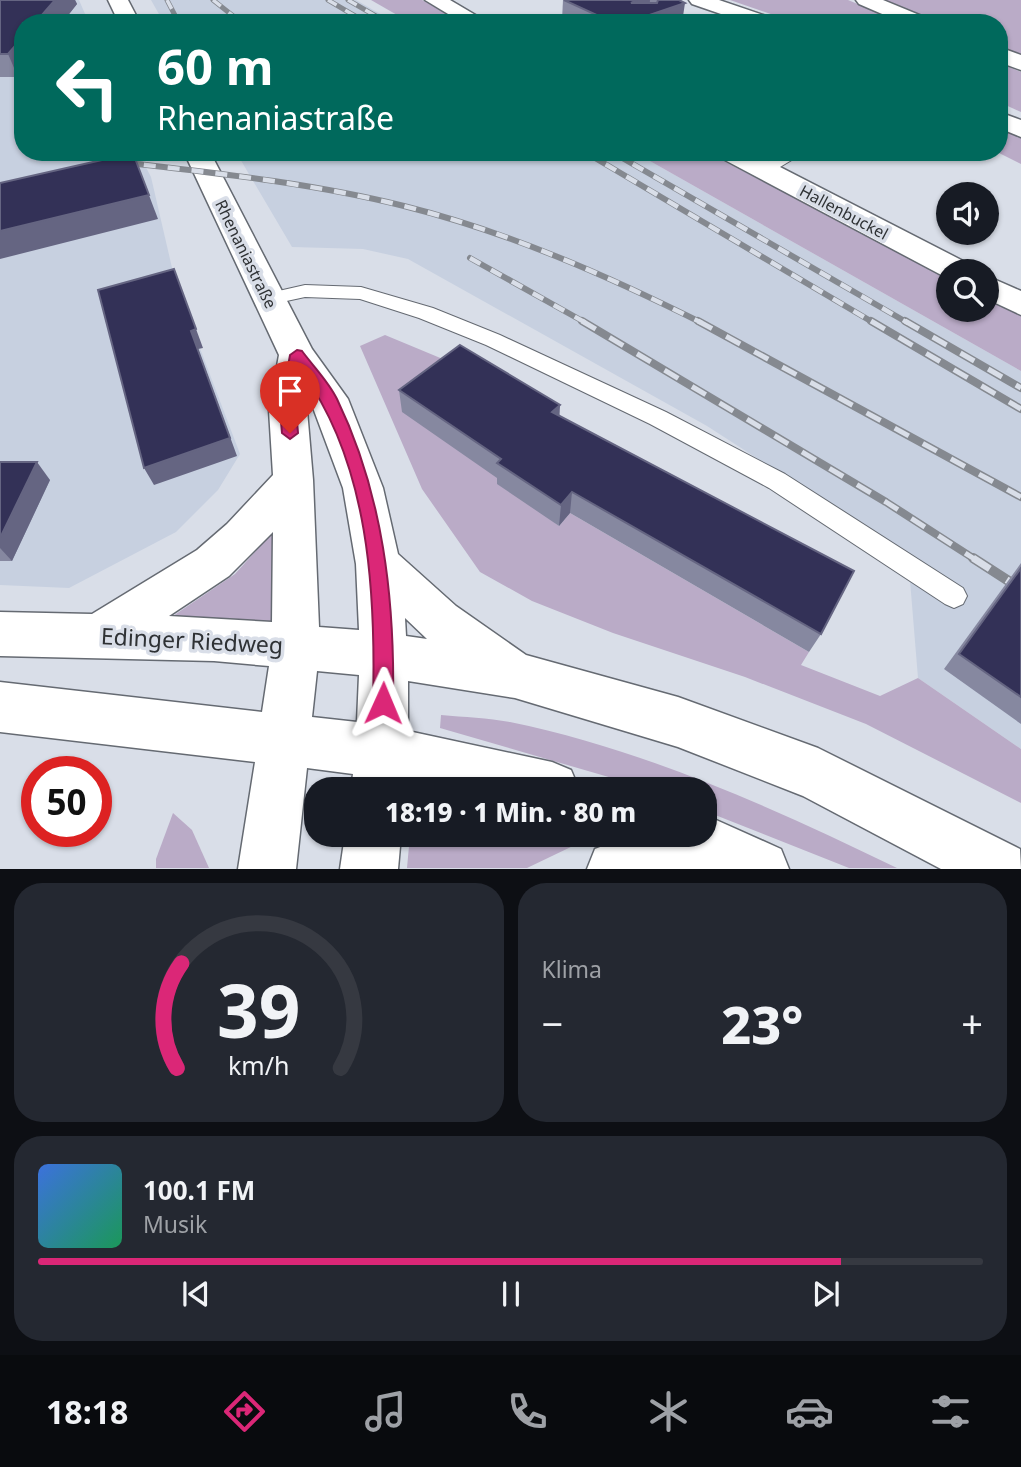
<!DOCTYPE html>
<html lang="de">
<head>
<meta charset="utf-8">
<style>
  :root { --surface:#171b24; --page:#242831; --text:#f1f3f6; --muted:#9ea1a6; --line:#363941; --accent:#db2777 }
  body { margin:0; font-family:"Noto Sans",sans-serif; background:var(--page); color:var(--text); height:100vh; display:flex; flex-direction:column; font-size:26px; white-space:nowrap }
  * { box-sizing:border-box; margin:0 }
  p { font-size:23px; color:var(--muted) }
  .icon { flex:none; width:38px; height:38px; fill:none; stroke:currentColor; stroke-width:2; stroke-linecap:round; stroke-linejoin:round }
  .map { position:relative; height:869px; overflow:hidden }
  .sheet { display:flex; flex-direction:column; gap:14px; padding:14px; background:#0d0f14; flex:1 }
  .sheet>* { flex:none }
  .top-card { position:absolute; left:14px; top:14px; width:994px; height:147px; border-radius:28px; box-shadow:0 2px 5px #0004; background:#00695c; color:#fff; overflow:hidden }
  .buttons { position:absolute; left:936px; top:182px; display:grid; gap:14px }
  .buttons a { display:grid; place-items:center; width:63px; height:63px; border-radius:50%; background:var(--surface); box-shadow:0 2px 5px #0004; font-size:35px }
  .speed { position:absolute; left:21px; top:756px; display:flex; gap:14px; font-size:35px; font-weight:700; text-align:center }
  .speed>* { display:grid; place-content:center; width:91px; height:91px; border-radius:50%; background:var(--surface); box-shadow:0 2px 5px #0004; line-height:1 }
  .speed .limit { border:10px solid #d22; background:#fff; color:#111 }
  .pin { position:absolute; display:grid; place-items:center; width:60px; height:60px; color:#fff; margin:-72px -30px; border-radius:50% 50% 50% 0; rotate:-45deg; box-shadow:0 0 7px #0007 }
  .pin .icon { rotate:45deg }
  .me { position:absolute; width:77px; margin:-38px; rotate:1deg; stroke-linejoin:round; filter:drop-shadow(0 0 5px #0008) }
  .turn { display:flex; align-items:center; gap:24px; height:147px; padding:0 28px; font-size:32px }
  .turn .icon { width:91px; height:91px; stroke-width:2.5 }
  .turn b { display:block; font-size:49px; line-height:60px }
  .big { font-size:52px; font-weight:800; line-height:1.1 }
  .sheet .card { flex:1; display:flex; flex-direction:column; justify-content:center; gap:10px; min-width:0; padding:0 24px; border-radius:28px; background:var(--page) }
  .sheet .dial { align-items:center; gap:0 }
  .dial svg { height:182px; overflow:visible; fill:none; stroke:var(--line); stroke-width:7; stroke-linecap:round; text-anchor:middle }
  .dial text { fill:var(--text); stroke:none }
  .song { display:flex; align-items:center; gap:21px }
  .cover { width:84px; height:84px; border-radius:10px; background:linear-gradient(135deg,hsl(220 70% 55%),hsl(150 70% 35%)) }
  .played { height:7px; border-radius:4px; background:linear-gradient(90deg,var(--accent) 85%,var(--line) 85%) }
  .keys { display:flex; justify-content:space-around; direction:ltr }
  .heat { display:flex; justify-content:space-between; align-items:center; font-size:38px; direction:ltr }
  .sheet .tiles { flex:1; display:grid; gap:14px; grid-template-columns:1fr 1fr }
  .card:last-child { grid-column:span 2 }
  .trip { position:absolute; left:304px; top:777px; width:413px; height:70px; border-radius:28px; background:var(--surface); box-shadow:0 2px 5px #0004; font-weight:800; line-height:70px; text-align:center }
  .dock { display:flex; height:112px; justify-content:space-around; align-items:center; background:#090b0e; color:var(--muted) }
  .dock .icon { width:49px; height:49px }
  .dock .selected { color:var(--accent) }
  .dock b { font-size:32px; color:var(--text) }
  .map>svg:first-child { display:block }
</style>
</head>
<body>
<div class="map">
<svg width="1021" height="869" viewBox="0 0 1021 869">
  <rect width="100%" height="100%" fill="#d9dee8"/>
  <!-- built -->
  <g fill="#c7d0e0">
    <path d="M0 0H79L89 23H23V152H138L151 177 176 285 240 454 218 490 176 532 69 588 0 585Z"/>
    <path d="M151 0H356L396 23H164Z"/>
    <path d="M236 152H634L1021 371V749L918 678 908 556 707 426 408 259 363 249 292 247Z"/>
  </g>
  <!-- green -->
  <g fill="#baabc7">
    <path d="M371 0H422L464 23H411Z"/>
    <path d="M730 0H848L903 23H797Z"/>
    <path d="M885 0H1021V56L999 47V23H941Z"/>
    <path d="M999 63 1021 72V112L999 102Z"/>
    <path d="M999 127 1021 138V164L997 152Z"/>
    <path d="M634 152H706L948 277V310H987V298L1021 315V371Z"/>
    <path d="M385 335 462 367 501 481 559 526 570 513 809 652 801 665 880 696 918 678 1021 749V803L866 724 745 677 613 633 532 601 480 572 422 489 360 346Z"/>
    <path d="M274 531 272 625 173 616 235 574Z"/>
    <path d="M441 715C464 717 488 718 510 722 646 750 773 808 897 868H849L705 811V789H650L440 728Z"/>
    <path d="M173 813 192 830 209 868H156V859Z"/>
    <path d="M410 835H532L575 845 527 868H407Z"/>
  </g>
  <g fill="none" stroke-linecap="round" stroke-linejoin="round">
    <!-- lane casing -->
    <g stroke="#656a72" stroke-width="2">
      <g id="lane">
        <path d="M785 152H805L770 173H758V167Z"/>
        <path d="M305 285 361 287 433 308 500 335 666 412 785 474 963 588 967 596 963 604 954 608 945 604 769 488 650 424 486 345 419 318 360 299 305 297 268 305 258 299 261 295Z"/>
      </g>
    </g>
    <!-- street casing -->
    <g stroke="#656a72" stroke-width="3">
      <g id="street">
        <path d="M425 0H450L489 23H463Z"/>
        <path d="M717 152H751L969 264 974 271H948L947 278 721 158Z"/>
        <path d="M987 276 1021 291V315L987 299Z"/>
      </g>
    </g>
    <!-- secondary casing -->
    <g stroke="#656a72" stroke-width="3">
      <g id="secondary">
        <path d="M108 0H128L140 23H119Z"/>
        <path d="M856 0H883L929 19 932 23H903L859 4Z"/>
        <path d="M999 47 1021 55V70L999 62Z"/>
        <path d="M184 152H210L312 349 348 399 383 488 398 554 456 606 526 655 678 697 818 748 1020 849 1021 869H941L803 796 678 747 515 698 408 681V731L552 762 571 770 579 789H435L405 782V789H351L353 774 307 768 296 869H238L255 762 0 732V682L262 712 269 666 214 661 0 656V612L92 614 197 550 227 524 273 475 269 410 279 355ZM309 397 343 488 356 564 359 630 319 627 313 480 307 410ZM273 532 272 622 169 616 229 576ZM405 618 427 639 406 636ZM317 671 359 675 357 722 312 717Z"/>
        <path d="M705 815 781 849 789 869H587L595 849C631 834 666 835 705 835Z"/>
        <path d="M345 835H401L398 869H340Z"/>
      </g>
    </g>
    <!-- highway casing -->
    <g stroke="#656a72" stroke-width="3">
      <g id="highway">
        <path d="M689 0H719L775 19 778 23H747L692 4Z"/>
        <path d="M999 112 1021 120V137L999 128Z"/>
      </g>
    </g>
    <!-- lane -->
    <use href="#lane" fill="#fff" fill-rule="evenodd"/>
    <!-- street -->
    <use href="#street" fill="#fff" fill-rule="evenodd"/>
    <!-- secondary -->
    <use href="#secondary" fill="#fff" fill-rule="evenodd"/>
    <!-- highway -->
    <use href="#highway" fill="#fff" fill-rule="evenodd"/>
    <!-- rail-far3 casing -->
    <g stroke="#858990" stroke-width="5">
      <g id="rail-far3">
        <path d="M167 0 179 23"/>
        <path d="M213 0 242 23"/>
        <path d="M328 0 367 23"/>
        <path d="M348 0 388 23"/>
      </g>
    </g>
    <!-- rail-far2 casing -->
    <g stroke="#858990" stroke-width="6">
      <g id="rail-far2">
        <path d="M585 152 874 323"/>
        <path d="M612 152 908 323"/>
        <path d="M120 162C215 173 311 183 404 206 508 232 606 275 702 323"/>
        <path d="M470 258 586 323"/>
      </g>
    </g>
    <!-- rail-far1 casing -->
    <g stroke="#858990" stroke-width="8">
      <g id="rail-far1">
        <path d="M582 321 886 502 976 560"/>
        <path d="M698 321 1021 497"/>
        <path d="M871 321 1021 409"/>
        <path d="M905 321 1021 388"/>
      </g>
    </g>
    <!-- rail casing -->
    <g stroke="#858990" stroke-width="10">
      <path id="rail" d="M973 558 1021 589"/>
    </g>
    <!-- rail-far3 -->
    <use href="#rail-far3" stroke="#d9dee8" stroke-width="3.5" stroke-dasharray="10" stroke-linecap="butt"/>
    <!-- rail-far2 -->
    <use href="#rail-far2" stroke="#d9dee8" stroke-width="4.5" stroke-dasharray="12" stroke-linecap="butt"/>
    <!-- rail-far1 -->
    <use href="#rail-far1" stroke="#d9dee8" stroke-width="5" stroke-dasharray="16" stroke-linecap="butt"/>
    <!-- rail -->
    <use href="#rail" stroke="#d9dee8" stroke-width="7" stroke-dasharray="20" stroke-linecap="butt"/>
  </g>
  <!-- wall -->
  <g fill="#8688a0">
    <path d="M0 0H75L77 4 62 23H23V71L18 77H0Z"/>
    <path d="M563 0H679L682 23H569L562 20Z"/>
    <path d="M399 390 560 416 821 634 809 652 570 513 559 526 497 484V478L402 412Z"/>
    <path d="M0 462 50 480 12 561H0Z"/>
    <path d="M1021 563V724L944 669Z"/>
  </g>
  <!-- shaded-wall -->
  <g fill="#656582">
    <path d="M55 0H75L77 4 62 23H35Z"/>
    <path d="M637 0H650L649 12 685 3 682 23H626L631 3Z"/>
    <path d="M23 37V71L18 77 8 54Z"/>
    <path d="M133 153 158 219 0 259V231Z"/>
    <path d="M174 269 203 348 198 349 237 456 154 485 144 468 191 331Z"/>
    <path d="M560 405 559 427 552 412Z"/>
    <path d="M37 462 50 480 12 561 0 548V538Z"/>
    <path d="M572 492 570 513 559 526 561 505Z"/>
  </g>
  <!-- building -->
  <g fill="#333157" stroke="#656582" stroke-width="2">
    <path d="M0 0H55L35 23H23V37L8 54H0Z"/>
    <path d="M564 0H637L631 3H657L658 0H679L685 3 626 23H614Z"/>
    <path d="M133 153 149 195 0 231V183Z"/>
    <path d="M174 269 196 329 191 331 230 438 144 468 98 290Z"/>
    <path d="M460 345 560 405 552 412 854 571 821 634 572 492 561 505 497 463 501 459 399 390Z"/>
    <path d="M0 462H37L0 538Z"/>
    <path d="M1021 568V697L959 654Z"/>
  </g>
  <!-- route -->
  <path fill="#db2777" stroke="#8e194d" stroke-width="2" d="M297 350 302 351C313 366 329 382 337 399 383 494 395 599 393 703L390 710 383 713 376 710 373 703C376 592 369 464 302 372L296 410 298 433 290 439 282 433 280 410 290 355Z"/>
  <g text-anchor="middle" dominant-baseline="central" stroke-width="7" stroke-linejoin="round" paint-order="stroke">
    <!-- far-street labels -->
    <g font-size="16" fill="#2e3134" stroke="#d9dee8">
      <text transform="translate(844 212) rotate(28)">Hallenbuckel</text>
      <text transform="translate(246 254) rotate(64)">Rhenaniastraße</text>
    </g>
    <!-- near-street labels -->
    <g font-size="23" fill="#2e3134" stroke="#d9dee8">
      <text transform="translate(192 640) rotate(3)">Edinger Riedweg</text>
    </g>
  </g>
</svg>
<div class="buttons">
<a><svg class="icon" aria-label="sound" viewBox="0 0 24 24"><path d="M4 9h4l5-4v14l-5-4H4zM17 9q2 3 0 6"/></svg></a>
<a><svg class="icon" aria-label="search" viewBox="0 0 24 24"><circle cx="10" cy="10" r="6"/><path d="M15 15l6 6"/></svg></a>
</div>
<div class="speed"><div class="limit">50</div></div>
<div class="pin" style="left:290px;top:433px;background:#d93025"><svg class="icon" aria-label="arrive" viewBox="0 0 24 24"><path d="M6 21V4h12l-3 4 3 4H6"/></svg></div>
<svg class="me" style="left:383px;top:703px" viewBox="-20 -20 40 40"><path d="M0-17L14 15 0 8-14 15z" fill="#db2777" stroke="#fff" stroke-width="4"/></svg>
<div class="trip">18:19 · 1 Min. · 80 m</div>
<div class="top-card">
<div class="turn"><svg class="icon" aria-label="left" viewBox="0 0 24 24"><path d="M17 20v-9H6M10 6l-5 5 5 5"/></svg><div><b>60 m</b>Rhenaniastraße</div></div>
</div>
</div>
<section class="sheet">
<div class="tiles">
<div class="card dial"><svg viewBox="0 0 100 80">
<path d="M14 69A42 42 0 1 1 86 69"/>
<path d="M14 69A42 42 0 0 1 16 23" stroke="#db2777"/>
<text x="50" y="56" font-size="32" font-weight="700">39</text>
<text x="50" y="72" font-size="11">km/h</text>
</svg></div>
<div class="card"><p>Klima</p>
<div class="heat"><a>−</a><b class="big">23°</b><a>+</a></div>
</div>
<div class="card">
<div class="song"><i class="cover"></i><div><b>100.1 FM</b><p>Musik</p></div></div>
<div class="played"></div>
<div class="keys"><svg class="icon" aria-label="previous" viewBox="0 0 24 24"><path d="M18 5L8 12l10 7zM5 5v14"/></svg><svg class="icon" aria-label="pause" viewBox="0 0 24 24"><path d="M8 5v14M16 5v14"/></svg><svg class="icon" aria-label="next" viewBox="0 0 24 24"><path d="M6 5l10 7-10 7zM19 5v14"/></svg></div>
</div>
</div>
</section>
<nav class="dock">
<b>18:18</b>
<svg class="icon selected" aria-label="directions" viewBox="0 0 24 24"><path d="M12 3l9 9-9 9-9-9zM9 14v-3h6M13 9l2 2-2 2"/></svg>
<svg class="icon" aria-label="music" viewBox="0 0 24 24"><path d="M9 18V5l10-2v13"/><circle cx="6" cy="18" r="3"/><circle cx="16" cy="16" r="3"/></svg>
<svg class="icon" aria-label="phone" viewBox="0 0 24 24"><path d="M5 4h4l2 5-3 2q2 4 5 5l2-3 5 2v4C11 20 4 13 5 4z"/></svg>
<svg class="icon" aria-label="climate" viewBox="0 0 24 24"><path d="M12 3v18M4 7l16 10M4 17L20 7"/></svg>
<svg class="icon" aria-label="car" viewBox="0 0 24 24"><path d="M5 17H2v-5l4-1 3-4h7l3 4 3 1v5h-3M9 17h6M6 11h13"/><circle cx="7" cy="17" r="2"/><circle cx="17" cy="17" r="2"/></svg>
<svg class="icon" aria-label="filters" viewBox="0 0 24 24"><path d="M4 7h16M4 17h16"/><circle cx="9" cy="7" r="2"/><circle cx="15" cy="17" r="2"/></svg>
</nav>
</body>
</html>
